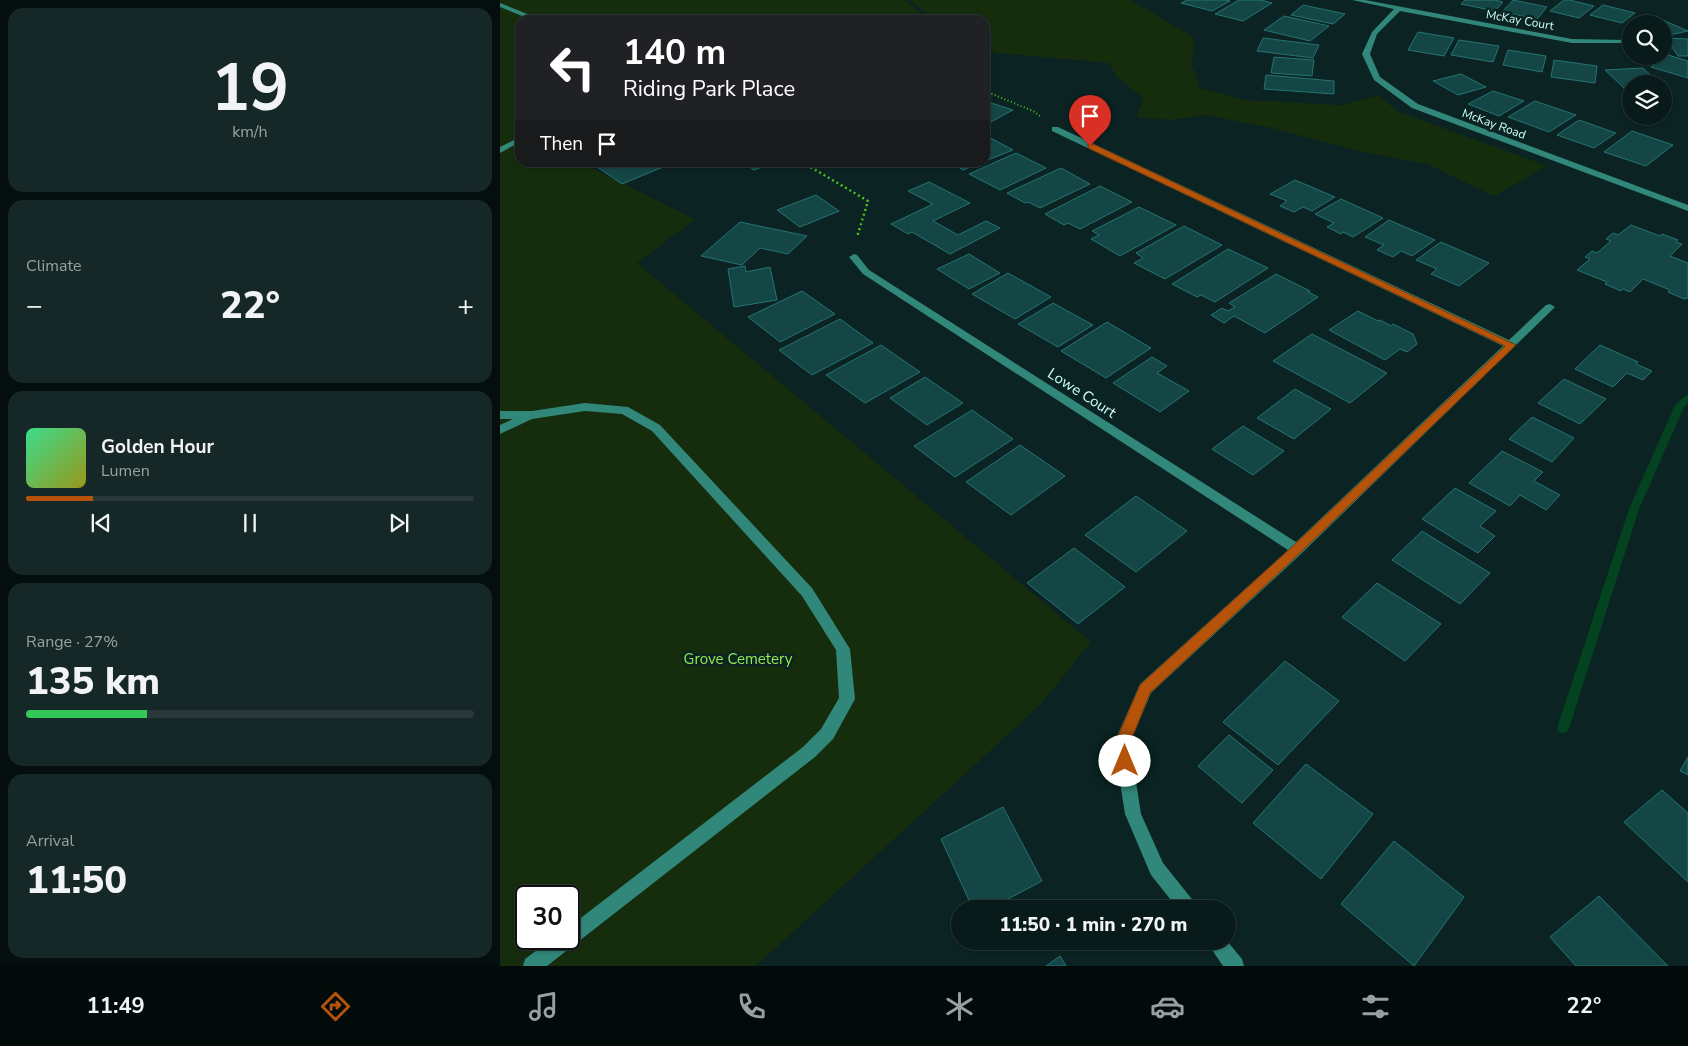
<!DOCTYPE html>
<html lang="en">
<head>
<meta charset="utf-8">
<style>
  :root { --surface:#081a1a; --page:#162727; --text:#f1f3f6; --muted:#98a1a2; --line:#293839; --accent:#b45309 }
  body { margin:0; font-family:"Nunito Sans",sans-serif; background:var(--page); color:var(--text); height:100vh; display:flex; flex-direction:column; font-size:19px; white-space:nowrap }
  * { box-sizing:border-box; margin:0 }
  p { font-size:16px; color:var(--muted) }
  .icon { flex:none; width:28px; height:28px; fill:none; stroke:currentColor; stroke-width:2; stroke-linecap:round; stroke-linejoin:round }
  .map { position:relative; flex:1; overflow:hidden }
  .side { display:flex; flex-direction:column; gap:8px; padding:8px; background:#040e0e; width:500px }
  .side>* { flex:none }
  .hud { position:absolute; left:15px; top:15px; width:475px; height:152px; border-radius:15px; box-shadow:0 1px 4px #0004,0 0 0 1px var(--line); background:#202124; color:#fff; overflow:hidden }
  .tools { position:absolute; left:1122px; top:15px; display:grid; gap:10px }
  .tools a { display:grid; place-items:center; width:50px; height:50px; border-radius:50%; background:var(--surface); box-shadow:0 1px 4px #0004,0 0 0 1px var(--line); font-size:25px }
  .speed { position:absolute; left:15px; top:885px; display:flex; gap:10px; font-size:25px; font-weight:700; text-align:center }
  .speed>* { display:grid; place-content:center; width:65px; height:65px; border-radius:50%; background:var(--surface); box-shadow:0 1px 4px #0004,0 0 0 1px var(--line); line-height:1 }
  .speed .limit { border:2px solid #111; border-radius:8px; background:#fff; color:#111 }
  .pin { position:absolute; display:grid; place-items:center; width:42px; height:42px; color:#fff; margin:-51px -21px; border-radius:50% 50% 50% 0; rotate:-45deg; box-shadow:0 0 5px #0007 }
  .pin .icon { rotate:45deg }
  .me { position:absolute; width:55px; margin:-28px; rotate:0deg; stroke-linejoin:round; filter:drop-shadow(0 0 4px #0008) }
  .turn { display:flex; align-items:center; gap:18px; height:105px; padding:0 25px; font-size:22px }
  .turn .icon { width:65px; height:65px; stroke-width:2.5 }
  .turn b { display:block; font-size:35px; line-height:42px }
  .then { display:flex; align-items:center; height:48px; padding:0 25px; background:#0003; gap:10px; font-size:19px }
  .big { font-size:38px; font-weight:800; line-height:1.1 }
  .side .widget { flex:1; display:flex; flex-direction:column; justify-content:center; gap:8px; min-width:0; padding:0 18px; border-radius:15px; background:var(--page) }
  .side .dial { align-items:center; gap:0 }
  .dial b { font-size:65px; line-height:1 }
  .song { display:flex; align-items:center; gap:15px }
  .cover { width:60px; height:60px; border-radius:8px; background:linear-gradient(135deg,hsl(150 70% 55%),hsl(60 70% 35%)) }
  .played { height:5px; border-radius:2px; background:linear-gradient(90deg,var(--accent) 15%,var(--line) 15%) }
  .keys { display:flex; justify-content:space-around; direction:ltr }
  .heat { display:flex; justify-content:space-between; align-items:center; font-size:28px; direction:ltr }
  .charge { height:8px; border-radius:4px; background:linear-gradient(90deg,#34c759 27%,var(--line) 0) }
  .trip { position:absolute; left:451px; top:900px; width:285px; height:50px; border-radius:25px; background:var(--surface); box-shadow:0 1px 4px #0004,0 0 0 1px var(--line); font-weight:800; line-height:50px; text-align:center }
  .menu { display:flex; height:80px; justify-content:space-around; align-items:center; background:#030a0a; color:var(--muted) }
  .menu .icon { width:35px; height:35px }
  .menu .selected { color:var(--accent) }
  .menu b { font-size:22px; color:var(--text) }
  main { display:flex; flex:1; min-height:0 }
  .map>svg:first-child { display:block }
</style>
</head>
<body>
<main>
<section class="side">
<div class="widget dial"><b>19</b><p>km/h</p></div>
<div class="widget"><p>Climate</p>
<div class="heat"><a>−</a><b class="big">22°</b><a>+</a></div>
</div>
<div class="widget">
<div class="song"><i class="cover"></i><div><b>Golden Hour</b><p>Lumen</p></div></div>
<div class="played"></div>
<div class="keys"><svg class="icon" aria-label="previous" viewBox="0 0 24 24"><path d="M18 5L8 12l10 7zM5 5v14"/></svg><svg class="icon" aria-label="pause" viewBox="0 0 24 24"><path d="M8 5v14M16 5v14"/></svg><svg class="icon" aria-label="next" viewBox="0 0 24 24"><path d="M6 5l10 7-10 7zM19 5v14"/></svg></div>
</div>
<div class="widget"><p>Range · 27%</p><b class="big">135 km</b><div class="charge"></div></div>
<div class="widget"><p>Arrival</p><b class="big">11:50</b></div>
</section>
<div class="map">
<svg width="1188" height="966" viewBox="0 0 1188 966">
  <rect width="100%" height="100%" fill="#0b2322"/>
  <!-- green -->
  <g fill="#152d0d" fill-rule="evenodd">
    <path d="M0 0H404L429 19 20 20V162L81 163 195 219 137 263 591 642 541 704 256 966H0ZM26 896H69V939H26Z"/>
    <path d="M410 0H631L694 38 692 66 700 88 744 100 841 105 878 96 899 112 1047 166 994 196 927 164 858 151 772 128 706 115 672 120 636 117 644 99 617 77 609 63 489 52 485 51V20H434Z"/>
  </g>
  <g fill="none" stroke-linecap="round" stroke-linejoin="round">
    <!-- stream -->
    <path fill="#04431f" fill-rule="evenodd" d="M1188 395V403L1184 407 1139 509 1069 728 1067 732 1063 733 1059 732 1057 728 1129 509 1175 405 1185 396Z"/>
  </g>
  <!-- building -->
  <g fill="#154646" stroke="#247474">
    <path d="M687 0H726L730 1 712 11 681 3Z"/>
    <path d="M739 0H761L772 3 743 21 715 14Z"/>
    <path d="M965 0H995L1003 2 995 11 961 4Z"/>
    <path d="M1013 0 1047 7 1037 19 1002 12Z"/>
    <path d="M1064 0H1069L1094 6 1079 18 1050 11Z"/>
    <path d="M803 5 845 14 833 24 791 15Z"/>
    <path d="M1103 5 1135 13 1122 23 1090 15Z"/>
    <path d="M784 16 829 26 810 41 764 30Z"/>
    <path d="M1158 18 1188 31 1165 36 1164 24 1136 23Z"/>
    <path d="M918 32 954 38 944 56 908 50Z"/>
    <path d="M763 38 819 45 813 58 757 51Z"/>
    <path d="M1166 38 1188 39V56H1178Z"/>
    <path d="M959 40 999 46 993 62 951 55Z"/>
    <path d="M1008 50 1046 56 1042 72 1003 65Z"/>
    <path d="M1168 55 1188 61V78L1151 67Z"/>
    <path d="M774 57 814 60 812 76 771 73Z"/>
    <path d="M1054 60 1097 66 1095 83 1051 77Z"/>
    <path d="M1143 68 1160 84H1131V89H1125L1105 70Z"/>
    <path d="M961 74 986 87 958 95 933 81Z"/>
    <path d="M766 75 834 81V94L764 89Z"/>
    <path d="M993 91 1024 101 999 116 968 104Z"/>
    <path d="M485 101 513 110 485 125Z"/>
    <path d="M1035 101 1076 115 1049 132 1008 117Z"/>
    <path d="M1079 120 1116 133 1094 148 1057 135Z"/>
    <path d="M1132 131 1173 145 1146 166 1104 152Z"/>
    <path d="M485 135 513 150 485 161Z"/>
    <path d="M516 153 546 168 500 190 469 174Z"/>
    <path d="M90 162H175L122 184Z"/>
    <path d="M243 162H276L254 170Z"/>
    <path d="M450 162H482L463 170Z"/>
    <path d="M561 168 590 184 540 208 528 202 525 203 507 193Z"/>
    <path d="M795 180 835 197 812 211 803 207 794 212 780 206 787 201 770 194Z"/>
    <path d="M429 182 470 203 433 221 458 235 486 221 500 228 450 254 412 232 408 234 391 224 433 204 408 191Z"/>
    <path d="M600 186 632 202 580 229 568 223 564 225 545 214Z"/>
    <path d="M316 195 339 211 300 227 277 210Z"/>
    <path d="M841 199 883 218 853 237 843 232 841 234 827 227 834 223 815 214Z"/>
    <path d="M639 207 676 225 620 256 591 239 599 235 592 231Z"/>
    <path d="M889 220 935 240 912 256 901 251 893 257 877 250 884 245 865 237Z"/>
    <path d="M240 222 307 236 288 254 260 248 242 265 201 256Z"/>
    <path d="M1131 225 1160 236 1162 234 1178 240 1176 242 1182 244 1170 256 1188 263V298L1184 299 1168 292 1170 290 1143 279 1130 292 1123 289 1121 291 1105 284 1107 282 1077 270 1090 259 1085 257 1092 251 1097 253 1111 241 1106 239 1113 233 1118 235Z"/>
    <path d="M684 226 722 245 665 279 634 263 643 258 636 253Z"/>
    <path d="M941 242 989 263 959 286 931 274 937 269 916 260Z"/>
    <path d="M728 249 768 268 715 302 701 295 697 297 672 284Z"/>
    <path d="M469 254 500 273 469 289 437 269Z"/>
    <path d="M245 266 246 272 270 267 277 300 234 307 228 269Z"/>
    <path d="M508 273 551 297 515 319 472 294Z"/>
    <path d="M776 274 810 291 808 292 818 297 765 333 734 316 724 323 711 315 722 308 728 311 735 307 729 303Z"/>
    <path d="M302 291 335 314 280 342 248 317Z"/>
    <path d="M553 303 593 325 558 347 518 324Z"/>
    <path d="M858 311 878 321 880 320 891 326 893 324 913 334 917 344 907 352 900 349 885 360 829 330Z"/>
    <path d="M340 319 373 343 312 375 279 350Z"/>
    <path d="M607 322 651 348 606 378 561 351Z"/>
    <path d="M812 334 887 373 850 403 773 361Z"/>
    <path d="M381 345 420 372 365 403 326 375Z"/>
    <path d="M1100 345 1138 362 1136 364 1152 371 1143 380 1127 373 1113 387 1075 369Z"/>
    <path d="M652 357 667 366 657 373 689 391 660 412 613 383Z"/>
    <path d="M425 377 463 403 427 425 390 398Z"/>
    <path d="M1064 379 1106 399 1080 424 1038 403Z"/>
    <path d="M795 389 831 409 794 439 757 418Z"/>
    <path d="M472 410 513 439 455 477 414 446Z"/>
    <path d="M1032 417 1074 438 1052 462 1009 439Z"/>
    <path d="M743 426 784 451 753 475 712 449Z"/>
    <path d="M520 445 565 476 511 515 466 482Z"/>
    <path d="M1002 451 1043 472 1034 481 1060 495 1046 510 1020 495 1010 506 969 483Z"/>
    <path d="M955 488 996 511 980 526 995 536 978 553 922 519Z"/>
    <path d="M636 496 687 531 636 572 585 535Z"/>
    <path d="M922 531 990 573 960 604 892 560Z"/>
    <path d="M574 548 625 587 578 624 527 583Z"/>
    <path d="M877 583 941 624 905 661 842 617Z"/>
    <path d="M785 661 839 701 778 765 723 722Z"/>
    <path d="M729 735 773 770 742 803 698 766Z"/>
    <path d="M1188 757V775L1180 771Z"/>
    <path d="M806 764 873 814 821 879 753 823Z"/>
    <path d="M1162 790 1188 813V882L1124 822Z"/>
    <path d="M503 807 542 881 489 909H473L441 839Z"/>
    <path d="M894 841 964 897 914 966 841 904Z"/>
    <path d="M1099 896 1168 966H1076L1050 937Z"/>
    <path d="M560 956 566 966H546Z"/>
  </g>
  <g fill="none" stroke-linecap="round" stroke-linejoin="round">
    <!-- path-far1 -->
    <path stroke="#4abf21" stroke-width="2" stroke-dasharray="1 2.5" stroke-linecap="butt" d="M485 91 533 111 540 116"/>
    <!-- path -->
    <path stroke="#4abf21" stroke-width="2.5" stroke-dasharray="2 3" stroke-linecap="butt" d="M302 162 368 201 357 237"/>
    <!-- minor -->
    <g fill="#318779" fill-rule="evenodd">
      <path d="M852 0H865L1072 39 1126 40V42L1124 43H1072L900 11 877 34 870 54 880 77 918 104 1188 205V211L912 108 874 80 862 54 872 32 894 9Z"/>
      <path d="M0 3 40 19 41 20H32L0 7Z"/>
      <path d="M552 127H558L1009 340 1046 305 1050 304 1055 307 802 553 651 693 630 743 641 814 663 863 695 903 698 909H678L651 875 625 814 614 743 640 684 788 550 363 274 349 257 354 254 357 255 369 270 796 542 1003 346 552 131Z"/>
      <path d="M20 137V142L0 153V147Z"/>
      <path d="M85 403 128 407 160 425 312 588 350 649 355 699 333 739 315 757 47 966H23L25 959 52 939H69V927L303 747 321 729 339 698 336 650 302 596 152 431 122 414 85 411 32 419 0 434V425L13 419H0V411H32Z"/>
      <path d="M706 941H727L742 959 744 966H723Z"/>
    </g>
  </g>
  <!-- route -->
  <path fill="#b45309" stroke="#753606" d="M588 144H593L1016 345 801 552 650 693 630 743 632 761 630 766 625 767 620 766 615 743 640 685 793 546 1005 346 588 148Z"/>
  <g text-anchor="middle" dominant-baseline="central" stroke-width="5" stroke-linejoin="round" paint-order="stroke">
    <!-- far-street labels -->
    <g font-size="12" fill="#cdfffb" stroke="#0b2322">
      <text transform="translate(1020 20) rotate(10)">McKay Court</text>
      <text transform="translate(994 124) rotate(20)">McKay Road</text>
    </g>
    <!-- street labels -->
    <g font-size="15" fill="#cdfffb" stroke="#0b2322">
      <text transform="translate(582 393) rotate(33)">Lowe Court</text>
    </g>
    <!-- park labels -->
    <g font-size="15" fill="#94ec4c" stroke="#0b2322">
      <text x="238" y="659">Grove Cemetery</text>
    </g>
  </g>
</svg>
<div class="tools">
<a><svg class="icon" aria-label="search" viewBox="0 0 24 24"><circle cx="10" cy="10" r="6"/><path d="M15 15l6 6"/></svg></a>
<a><svg class="icon" aria-label="layers" viewBox="0 0 24 24"><path d="M12 4l9 5-9 5-9-5zM3 14l9 5 9-5"/></svg></a>
</div>
<div class="speed"><div class="limit">30</div></div>
<div class="pin" style="left:590px;top:146px;background:#d93025"><svg class="icon" aria-label="arrive" viewBox="0 0 24 24"><path d="M6 21V4h12l-3 4 3 4H6"/></svg></div>
<svg class="me" style="left:625px;top:761px" viewBox="-20 -20 40 40"><circle r="19" fill="#fff"/><path d="M0-13L10 11 0 6-10 11z" fill="#b45309"/></svg>
<div class="trip">11:50 · 1 min · 270 m</div>
<div class="hud">
<div class="turn"><svg class="icon" aria-label="left" viewBox="0 0 24 24"><path d="M17 20v-9H6M10 6l-5 5 5 5"/></svg><div><b>140 m</b>Riding Park Place</div></div>
<div class="then">Then<svg class="icon" aria-label="arrive" viewBox="0 0 24 24"><path d="M6 21V4h12l-3 4 3 4H6"/></svg></div>
</div>
</div>
</main>
<nav class="menu">
<b>11:49</b>
<svg class="icon selected" aria-label="directions" viewBox="0 0 24 24"><path d="M12 3l9 9-9 9-9-9zM9 14v-3h6M13 9l2 2-2 2"/></svg>
<svg class="icon" aria-label="music" viewBox="0 0 24 24"><path d="M9 18V5l10-2v13"/><circle cx="6" cy="18" r="3"/><circle cx="16" cy="16" r="3"/></svg>
<svg class="icon" aria-label="phone" viewBox="0 0 24 24"><path d="M5 4h4l2 5-3 2q2 4 5 5l2-3 5 2v4C11 20 4 13 5 4z"/></svg>
<svg class="icon" aria-label="climate" viewBox="0 0 24 24"><path d="M12 3v18M4 7l16 10M4 17L20 7"/></svg>
<svg class="icon" aria-label="car" viewBox="0 0 24 24"><path d="M5 17H2v-5l4-1 3-4h7l3 4 3 1v5h-3M9 17h6M6 11h13"/><circle cx="7" cy="17" r="2"/><circle cx="17" cy="17" r="2"/></svg>
<svg class="icon" aria-label="filters" viewBox="0 0 24 24"><path d="M4 7h16M4 17h16"/><circle cx="9" cy="7" r="2"/><circle cx="15" cy="17" r="2"/></svg>
<b>22°</b>
</nav>
</body>
</html>
